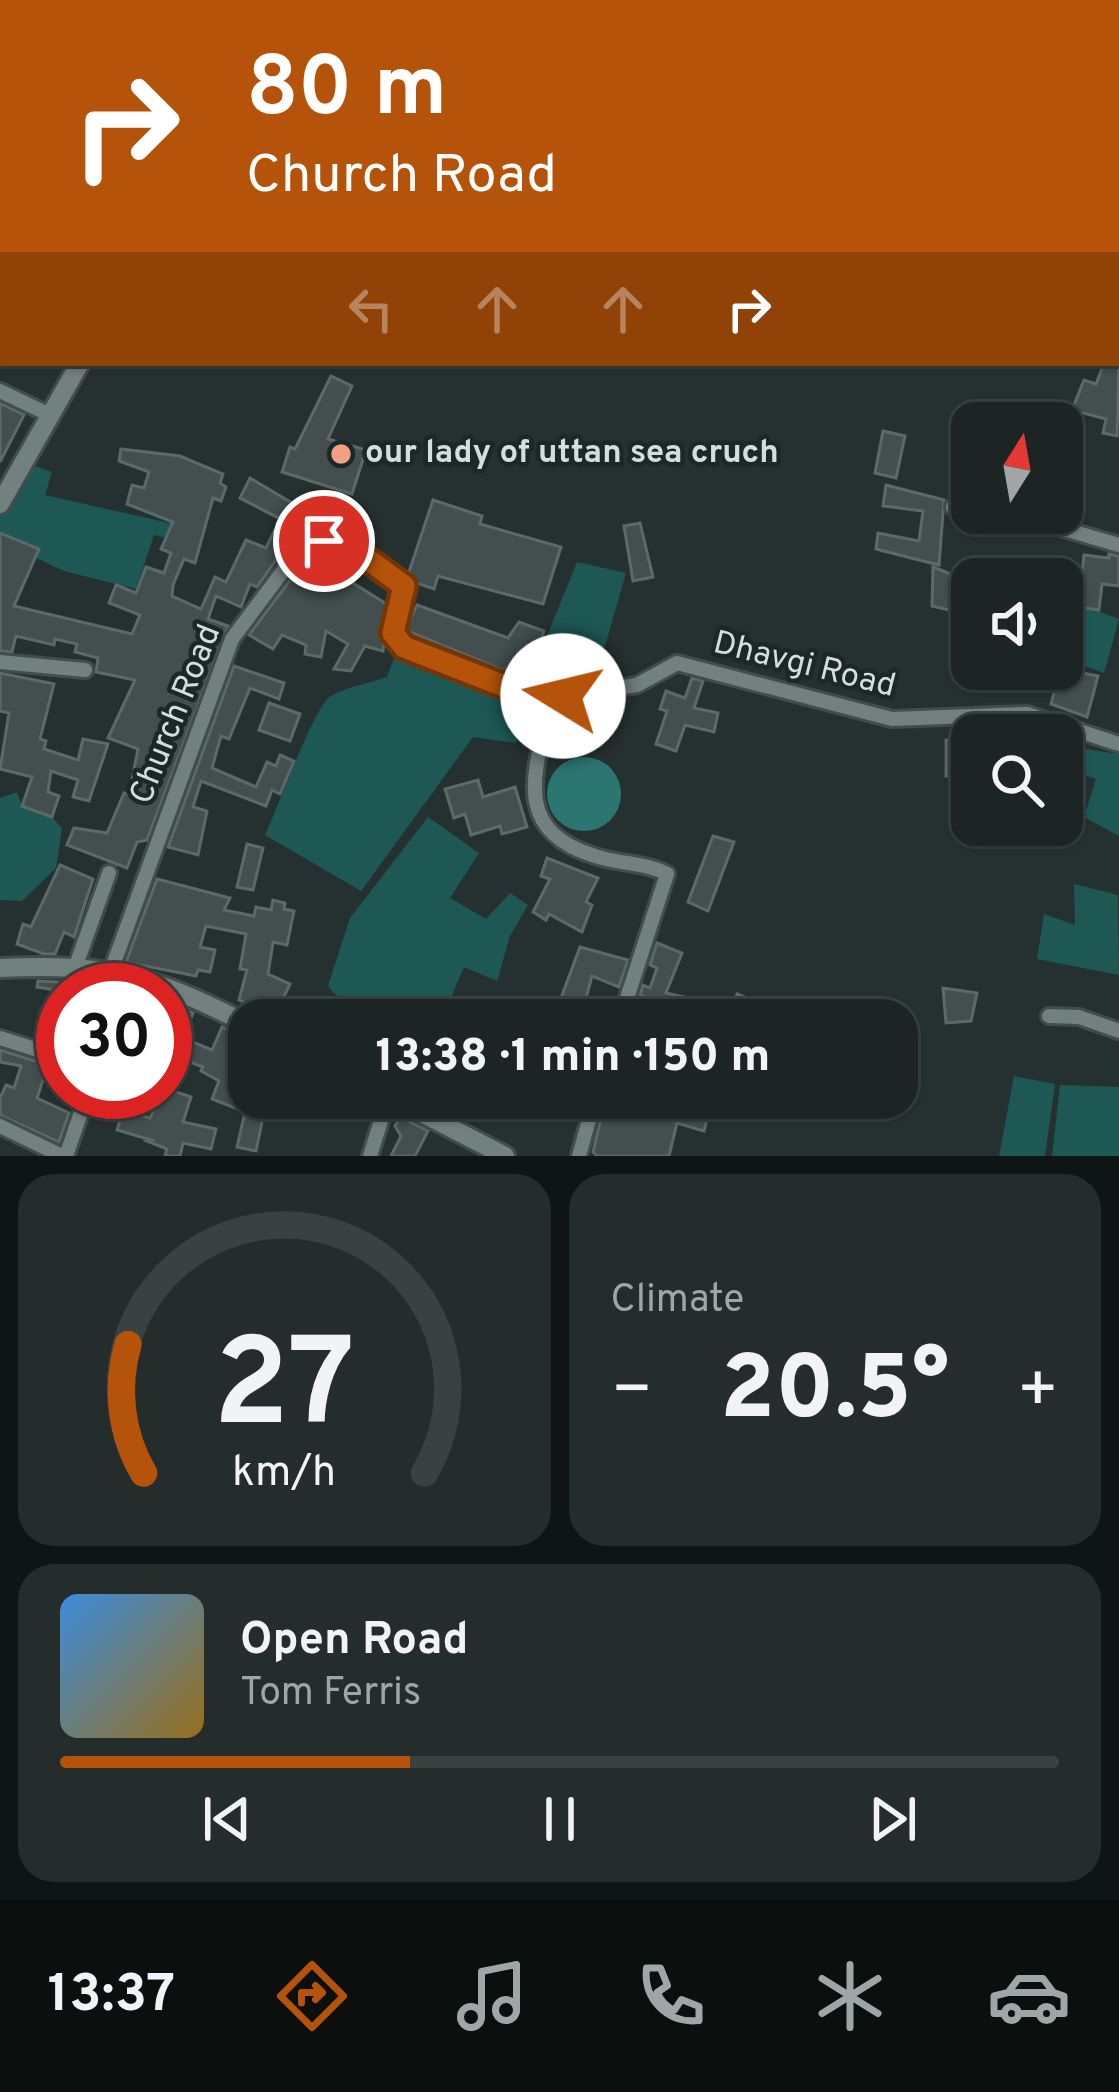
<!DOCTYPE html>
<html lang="en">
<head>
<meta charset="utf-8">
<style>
  :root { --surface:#1c2524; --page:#252d2c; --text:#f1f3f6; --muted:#a0a5a6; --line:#3a4241; --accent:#b45309 }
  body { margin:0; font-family:Overpass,sans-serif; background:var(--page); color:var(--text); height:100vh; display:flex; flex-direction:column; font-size:45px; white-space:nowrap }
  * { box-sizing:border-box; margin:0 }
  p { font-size:39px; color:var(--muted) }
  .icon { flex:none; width:66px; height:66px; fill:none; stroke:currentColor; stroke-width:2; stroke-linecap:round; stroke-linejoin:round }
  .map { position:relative; height:1156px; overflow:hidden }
  .details { display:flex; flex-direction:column; gap:18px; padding:18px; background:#0f1414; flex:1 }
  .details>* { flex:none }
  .hud { position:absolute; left:0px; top:0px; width:1119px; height:366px; box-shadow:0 3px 9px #0004,0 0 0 3px var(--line); background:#b45309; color:#fff; overflow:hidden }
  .needle { width:78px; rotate:11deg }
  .tools { position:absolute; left:951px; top:402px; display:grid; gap:24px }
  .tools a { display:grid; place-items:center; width:132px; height:132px; border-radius:24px; background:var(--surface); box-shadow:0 3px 9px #0004,0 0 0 3px var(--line); font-size:60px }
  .speed { position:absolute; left:36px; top:963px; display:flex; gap:24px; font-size:60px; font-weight:700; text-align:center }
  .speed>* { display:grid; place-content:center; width:156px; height:156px; border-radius:50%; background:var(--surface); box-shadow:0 3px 9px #0004,0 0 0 3px var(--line); line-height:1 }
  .speed .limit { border:18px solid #d22; background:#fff; color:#111 }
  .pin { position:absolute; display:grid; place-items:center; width:102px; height:102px; color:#fff; margin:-51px; border:6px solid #fff; border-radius:50%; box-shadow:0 3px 12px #0007 }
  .me { position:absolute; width:132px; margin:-66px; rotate:279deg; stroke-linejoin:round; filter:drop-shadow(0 0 9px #0008) }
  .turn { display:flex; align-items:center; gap:42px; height:252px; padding:0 48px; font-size:54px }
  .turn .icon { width:156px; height:156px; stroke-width:2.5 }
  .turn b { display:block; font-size:84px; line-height:102px }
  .lanes { display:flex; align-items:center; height:114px; padding:0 48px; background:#0003; justify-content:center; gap:60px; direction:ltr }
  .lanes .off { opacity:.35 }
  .big { font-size:90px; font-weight:800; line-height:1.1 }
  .details .card { flex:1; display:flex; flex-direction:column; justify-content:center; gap:18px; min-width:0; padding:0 42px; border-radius:36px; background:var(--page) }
  .details .dial { align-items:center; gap:0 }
  .dial svg { height:312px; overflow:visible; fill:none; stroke:var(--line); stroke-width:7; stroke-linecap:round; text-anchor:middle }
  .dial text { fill:var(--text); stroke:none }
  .song { display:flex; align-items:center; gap:36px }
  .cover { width:144px; height:144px; border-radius:18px; background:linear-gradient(135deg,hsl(210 70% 55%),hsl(40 70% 35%)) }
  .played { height:12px; border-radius:6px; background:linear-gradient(90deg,var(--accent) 35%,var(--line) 35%) }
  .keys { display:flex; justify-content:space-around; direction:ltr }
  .heat { display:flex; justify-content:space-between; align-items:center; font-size:66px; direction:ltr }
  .details .tiles { flex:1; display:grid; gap:18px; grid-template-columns:1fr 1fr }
  .card:last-child { grid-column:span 2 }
  .trip { position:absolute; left:228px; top:999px; width:690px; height:120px; border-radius:36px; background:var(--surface); box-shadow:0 3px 9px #0004,0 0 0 3px var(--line); font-weight:800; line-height:120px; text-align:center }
  .tab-bar { display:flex; height:192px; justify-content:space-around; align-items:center; background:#0b0f0e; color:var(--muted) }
  .tab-bar .icon { width:84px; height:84px }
  .tab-bar .current { color:var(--accent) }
  .tab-bar b { font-size:54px; color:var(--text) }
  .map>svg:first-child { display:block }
</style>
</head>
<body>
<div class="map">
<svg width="1119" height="1156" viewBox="0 0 1119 1156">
  <rect width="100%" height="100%" fill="#253130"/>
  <!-- green -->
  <g fill="#1d5855">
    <path d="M33 465 52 472 45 495 191 528 186 542 154 535 136 589 64 571 0 541V515Z"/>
    <path d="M577 562 626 573 596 677 532 673Z"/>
    <path d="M1086 607 1119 619 1104 673 1066 659Z"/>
    <path d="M395 655 526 706 516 743 473 737 361 891 265 835C277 810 315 704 331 696 347 687 369 683 387 677Z"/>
    <path d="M1079 748 1119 754V836L1084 817 1096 779 1073 771Z"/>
    <path d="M17 792 22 806 48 813 62 828 56 868 22 901 0 900V798Z"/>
    <path d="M428 817 479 853 450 898 486 919 510 893 528 905 510 936 497 981 464 967 446 1009 431 1020 402 1004C370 1013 349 1013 328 986L350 918Z"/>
    <path d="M1074 884 1118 895 1119 975 1037 959 1044 914 1075 925Z"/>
    <path d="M1014 1076 1055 1084 1045 1156H999Z"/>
    <path d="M1060 1085 1119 1087V1156H1052Z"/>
  </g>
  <!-- water -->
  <circle fill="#2c7672" cx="584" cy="794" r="37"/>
  <!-- building -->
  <g fill="#424f4e" stroke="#5b6968" stroke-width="3">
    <path d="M1104 363H1119L1117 436 1103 433 1106 419 1072 410 1084 380 1096 384Z"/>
    <path d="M331 376 352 386 328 439 366 450 352 494 282 472 290 447 295 449Z"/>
    <path d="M0 403 24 415 0 462Z"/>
    <path d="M883 431 905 436 896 478 875 473Z"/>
    <path d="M960 437 972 438V492L952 491Z"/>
    <path d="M121 449 180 456 223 474 220 483 226 487 221 501 213 498 195 563 184 559 173 585 172 596 201 609 215 577 226 582 246 540 266 548 280 519 240 498 250 478 309 513 257 587 250 584 241 607 216 596 208 619 228 626 147 840 137 842 127 868 67 845 74 828 107 833 124 793 129 795 138 749 108 738 135 680 96 672 98 658 75 652 77 644 55 639 54 645 16 636 12 652 0 651V533L39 549 14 606 132 634 140 615 109 603 116 585 136 593 146 567 164 573 171 553 161 549 173 522 127 504 132 485 144 488 149 472 119 461Z"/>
    <path d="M886 485 944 500 939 565 876 549 878 533 919 541 923 511 883 506Z"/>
    <path d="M433 500 482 516 480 524 561 547 543 604 438 576 434 589 414 582 408 575Z"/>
    <path d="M640 523 653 577 633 581 624 526Z"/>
    <path d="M1109 554 1119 556V586L1102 584 1099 610 1078 607 1084 555 1109 558Z"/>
    <path d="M326 566 388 605 383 651 365 646 351 671 334 669 348 644 326 631 321 657 305 654 306 645 282 635 273 649 249 635 297 571 315 581Z"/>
    <path d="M933 567 958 577 949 610 932 606Z"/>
    <path d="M417 605 508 638 519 622 544 631 527 680 405 630Z"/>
    <path d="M234 666 284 683 279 699 250 688 229 739 221 736 212 768 256 787 267 762 276 766 280 755 294 761 280 794 272 790 266 806 201 781 193 807 207 811 198 855 168 847Z"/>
    <path d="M1060 669 1098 676 1087 717 1051 704Z"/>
    <path d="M0 673 54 684 40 739 46 741 44 749 78 760 83 739 108 744 89 801 73 797 78 780 51 771 48 792 59 796 52 817 22 806 32 777 0 769 9 713 0 711Z"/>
    <path d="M692 678 703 681 694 708 718 713 714 732 685 725 676 751 656 744 667 711 660 709 666 691 685 698Z"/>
    <path d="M269 703 300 714 290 741 259 730Z"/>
    <path d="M979 727V735H972V789H957V776H946V740H956V728Z"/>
    <path d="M478 780 483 797 515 787 527 827 502 834 500 826 471 835 465 814 454 818 445 789Z"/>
    <path d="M713 836 734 842 708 911 688 902Z"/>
    <path d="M247 844 263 848 253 890 237 887Z"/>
    <path d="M547 858 598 878 586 902 592 905 582 932 549 914 546 920 533 912 550 879 541 876Z"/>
    <path d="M60 865 93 879 74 937 64 932 55 954H44L17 944 23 924 31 927Z"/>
    <path d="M157 879 230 898 224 910 254 916 256 907 271 910 273 900 285 903 284 909 294 911 287 945 273 942 268 974 290 984 281 1003 320 1020H282L239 1000 247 970 240 969 246 934 206 926 200 947 215 950 210 972 198 970 196 976 126 962Z"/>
    <path d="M657 943 682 953 666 993 727 1007 724 1020H668L671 1008 640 995 643 985 650 988 657 968 650 965Z"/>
    <path d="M580 947 628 960 619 987 592 976 586 998 613 1004 609 1020 558 1006Z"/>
    <path d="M38 981 94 984 93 990H63V1046L45 1040 52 1020 45 1017 55 990 37 987Z"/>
    <path d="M943 988 977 993 971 1021 946 1023Z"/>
    <path d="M737 994 774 1009 772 1020 731 1018Z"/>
    <path d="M165 1002 193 1013 183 1038 212 1050 222 1027 238 1035 228 1058 249 1068V1098H267L256 1151 237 1147 245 1112 212 1099 219 1081 201 1071 203 1067 165 1052Z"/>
    <path d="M0 1050 48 1065 37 1098 69 1113 59 1142 0 1115V1098L6 1085 14 1088 21 1066 0 1062Z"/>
    <path d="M165 1088 191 1097 183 1122 216 1129 211 1149 183 1143 180 1156H165L167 1149 147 1141 151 1140 117 1130 123 1110 150 1118Z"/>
    <path d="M606 1098H705L711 1102 704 1131 677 1123 669 1156H597L593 1152Z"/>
    <path d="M400 1117 428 1131 415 1156H391L401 1136 395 1126Z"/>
  </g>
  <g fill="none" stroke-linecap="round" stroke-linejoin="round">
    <!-- minor casing -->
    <g stroke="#414c4b" stroke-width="20">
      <g id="minor">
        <path d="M0 391 52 416"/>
        <path d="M953 507 972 508"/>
        <path d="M1009 513 1119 545"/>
        <path d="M0 662 85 670"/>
        <path d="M551 703 564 696 637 685 677 663 892 719 1027 714 1119 744"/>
        <path d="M551 703C535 770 510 830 595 856 618 864 645 862 667 874L620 1020"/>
        <path d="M75 968 109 873"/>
        <path d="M104 990 232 639 301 547 311 543 324 541 362 555 404 586 393 633 404 647 551 703"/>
        <path d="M1049 1016 1079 1017 1119 1031"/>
        <path d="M0 1038 63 1058"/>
        <path d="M108 1092 143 1104"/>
        <path d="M0 1126 62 1156"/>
        <path d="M66 1156 88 1092"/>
        <path d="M370 1156 388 1098"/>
        <path d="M579 1156 595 1098"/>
      </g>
    </g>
    <!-- tertiary casing -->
    <g stroke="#414c4b" stroke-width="24">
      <g id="tertiary">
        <path d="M262 3 264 0"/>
        <path d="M0 504 80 363"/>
        <path d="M0 968C109 963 153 976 249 1025"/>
        <path d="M393 1098 505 1156"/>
      </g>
    </g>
    <!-- minor -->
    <use href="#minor" stroke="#72807f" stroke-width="14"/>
    <!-- tertiary -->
    <use href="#tertiary" stroke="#72807f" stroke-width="18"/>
  </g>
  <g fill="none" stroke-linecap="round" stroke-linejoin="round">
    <!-- route casing -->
    <g stroke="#753606" stroke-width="30">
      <path id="route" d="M324 541 362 555 404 586 393 633 404 647 550 704 563 696"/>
    </g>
    <!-- route -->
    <use href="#route" stroke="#b45309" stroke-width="21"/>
  </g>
  <!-- markers -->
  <circle fill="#f3a082" stroke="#1b2827" stroke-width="4.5" cx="341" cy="454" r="12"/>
  <g text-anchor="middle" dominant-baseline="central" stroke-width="9" stroke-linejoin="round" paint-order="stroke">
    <!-- poi labels -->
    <g font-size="33" font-weight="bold" fill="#d6dddd" stroke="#1b2827" text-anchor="start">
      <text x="365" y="454">our lady of uttan sea cruch</text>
    </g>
    <!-- street labels -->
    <g font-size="33" fill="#d6dddd" stroke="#1b2827">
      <text transform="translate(804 666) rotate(14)">Dhavgi Road</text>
      <text transform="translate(177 715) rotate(-68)">Church Road</text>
    </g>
  </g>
</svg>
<div class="tools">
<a><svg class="needle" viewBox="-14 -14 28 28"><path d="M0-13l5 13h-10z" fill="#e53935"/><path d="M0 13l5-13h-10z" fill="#a0a5a6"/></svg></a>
<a><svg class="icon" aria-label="sound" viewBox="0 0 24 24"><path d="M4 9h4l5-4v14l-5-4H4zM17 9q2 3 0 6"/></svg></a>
<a><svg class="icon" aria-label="search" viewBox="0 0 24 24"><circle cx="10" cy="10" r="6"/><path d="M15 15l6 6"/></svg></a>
</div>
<div class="speed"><div class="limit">30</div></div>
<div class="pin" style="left:324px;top:541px;background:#d93025"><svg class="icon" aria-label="arrive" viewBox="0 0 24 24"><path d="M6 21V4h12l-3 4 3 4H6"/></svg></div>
<svg class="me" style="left:563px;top:696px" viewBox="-20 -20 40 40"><circle r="19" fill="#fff"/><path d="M0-13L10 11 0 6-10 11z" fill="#b45309"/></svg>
<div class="trip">13:38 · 1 min · 150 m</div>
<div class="hud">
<div class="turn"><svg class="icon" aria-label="right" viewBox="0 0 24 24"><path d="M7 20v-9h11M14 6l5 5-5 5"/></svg><div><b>80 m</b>Church Road</div></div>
<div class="lanes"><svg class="icon off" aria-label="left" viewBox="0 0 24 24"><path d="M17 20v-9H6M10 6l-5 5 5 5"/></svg><svg class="icon off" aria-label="ahead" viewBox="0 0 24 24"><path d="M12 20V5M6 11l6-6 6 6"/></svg><svg class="icon off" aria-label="ahead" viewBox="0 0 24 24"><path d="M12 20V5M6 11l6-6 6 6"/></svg><svg class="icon" aria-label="right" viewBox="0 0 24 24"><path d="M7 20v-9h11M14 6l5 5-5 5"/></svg></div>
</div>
</div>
<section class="details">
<div class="tiles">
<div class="card dial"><svg viewBox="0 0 100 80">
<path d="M14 69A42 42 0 1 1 86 69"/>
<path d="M14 69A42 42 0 0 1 10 36" stroke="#b45309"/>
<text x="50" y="56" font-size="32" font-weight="700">27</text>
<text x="50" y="72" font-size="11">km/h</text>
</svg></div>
<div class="card"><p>Climate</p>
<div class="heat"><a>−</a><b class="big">20.5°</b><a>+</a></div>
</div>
<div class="card">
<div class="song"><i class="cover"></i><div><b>Open Road</b><p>Tom Ferris</p></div></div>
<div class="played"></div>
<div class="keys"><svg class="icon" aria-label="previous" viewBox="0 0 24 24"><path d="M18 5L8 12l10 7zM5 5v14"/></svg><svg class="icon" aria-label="pause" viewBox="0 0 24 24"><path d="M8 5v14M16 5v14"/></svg><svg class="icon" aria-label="next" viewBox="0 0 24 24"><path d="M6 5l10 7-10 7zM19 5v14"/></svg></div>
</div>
</div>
</section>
<nav class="tab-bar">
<b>13:37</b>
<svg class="icon current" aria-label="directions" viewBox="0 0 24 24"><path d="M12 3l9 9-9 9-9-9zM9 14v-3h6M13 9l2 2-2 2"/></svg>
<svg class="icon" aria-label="music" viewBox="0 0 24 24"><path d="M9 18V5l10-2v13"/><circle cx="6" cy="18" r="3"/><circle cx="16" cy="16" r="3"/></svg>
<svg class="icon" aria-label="phone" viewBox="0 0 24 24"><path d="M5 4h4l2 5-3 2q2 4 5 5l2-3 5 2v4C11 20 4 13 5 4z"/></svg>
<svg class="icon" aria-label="climate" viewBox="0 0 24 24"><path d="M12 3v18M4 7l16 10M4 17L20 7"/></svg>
<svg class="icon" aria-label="car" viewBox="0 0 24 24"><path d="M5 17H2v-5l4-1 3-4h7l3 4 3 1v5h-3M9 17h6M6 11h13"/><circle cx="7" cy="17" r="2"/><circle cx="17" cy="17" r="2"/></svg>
</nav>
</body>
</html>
